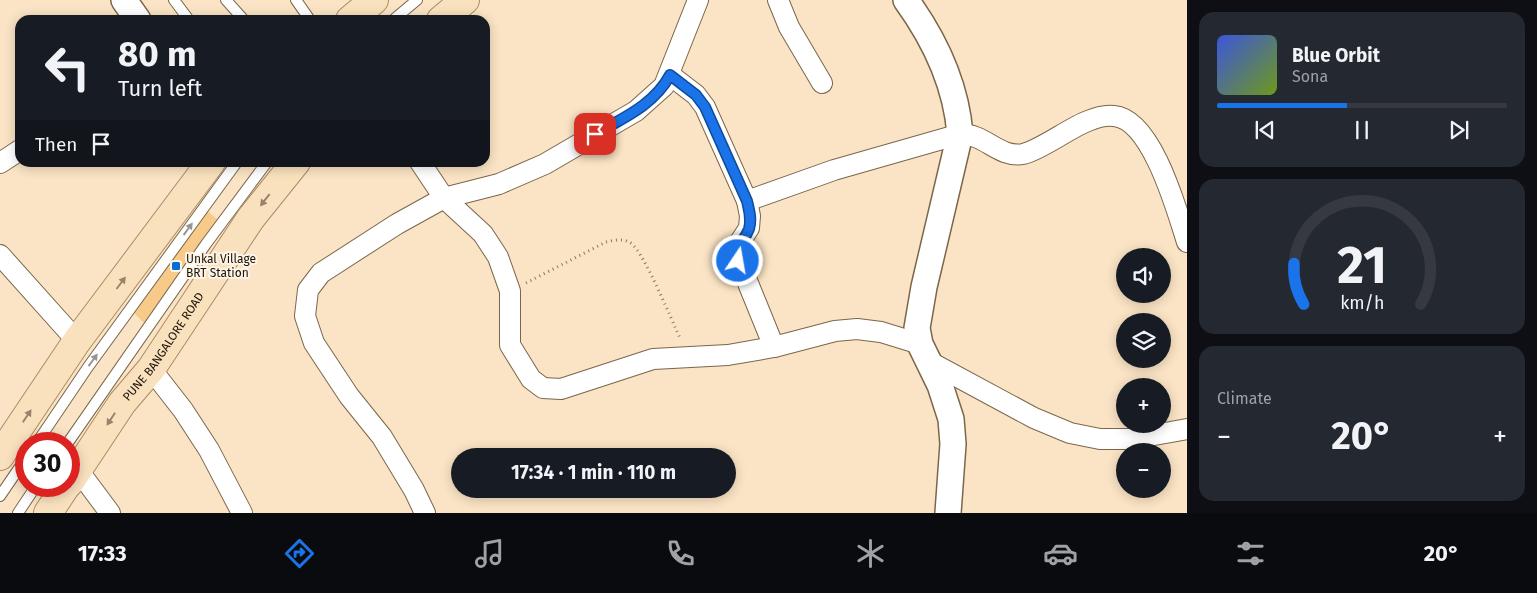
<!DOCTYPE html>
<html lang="en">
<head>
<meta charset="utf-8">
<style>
  :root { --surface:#171b24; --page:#242831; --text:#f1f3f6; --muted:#9ea1a6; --line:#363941; --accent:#1a73e8 }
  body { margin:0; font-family:"Fira Sans",sans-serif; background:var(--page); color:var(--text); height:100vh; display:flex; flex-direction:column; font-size:19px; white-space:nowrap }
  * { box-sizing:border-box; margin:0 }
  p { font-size:16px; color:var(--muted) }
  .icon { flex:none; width:28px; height:28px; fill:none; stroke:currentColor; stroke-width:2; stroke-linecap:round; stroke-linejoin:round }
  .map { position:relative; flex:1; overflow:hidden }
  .side { display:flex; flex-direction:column; gap:12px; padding:12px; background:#0d0f14; width:350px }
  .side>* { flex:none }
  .top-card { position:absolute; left:15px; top:15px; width:475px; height:152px; border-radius:15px; box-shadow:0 2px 12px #0003; background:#171b24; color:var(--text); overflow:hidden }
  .tools { position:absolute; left:1116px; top:248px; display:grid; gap:10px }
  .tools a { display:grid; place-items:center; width:55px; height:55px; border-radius:50%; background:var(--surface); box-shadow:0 2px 12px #0003; font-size:25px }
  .speed { position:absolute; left:15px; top:432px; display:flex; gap:10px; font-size:25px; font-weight:700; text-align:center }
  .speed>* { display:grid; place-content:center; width:65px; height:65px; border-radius:50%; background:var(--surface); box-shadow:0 2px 12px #0003; line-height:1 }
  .speed .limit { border:8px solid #d22; background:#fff; color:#111 }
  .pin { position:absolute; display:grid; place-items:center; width:42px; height:42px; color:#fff; margin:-21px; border-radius:10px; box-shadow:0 2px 8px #0006 }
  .me { position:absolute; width:55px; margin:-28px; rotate:12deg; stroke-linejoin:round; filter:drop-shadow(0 0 4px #0008) }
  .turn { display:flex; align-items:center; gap:18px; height:105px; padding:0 20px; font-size:22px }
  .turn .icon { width:65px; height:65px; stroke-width:2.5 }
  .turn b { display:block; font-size:35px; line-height:42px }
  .then { display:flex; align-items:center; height:48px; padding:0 20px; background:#0003; gap:10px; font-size:19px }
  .big { font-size:38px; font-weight:700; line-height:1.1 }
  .side .widget { flex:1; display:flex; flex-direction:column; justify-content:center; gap:8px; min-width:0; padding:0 18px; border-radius:15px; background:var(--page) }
  .side .dial { align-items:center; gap:0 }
  .dial svg { height:130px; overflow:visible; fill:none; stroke:var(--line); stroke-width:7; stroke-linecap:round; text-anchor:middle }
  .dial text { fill:var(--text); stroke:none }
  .song { display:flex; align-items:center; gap:15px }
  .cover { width:60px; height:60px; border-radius:8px; background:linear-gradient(135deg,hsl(230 70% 55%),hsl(80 70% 35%)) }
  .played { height:5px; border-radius:2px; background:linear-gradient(90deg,var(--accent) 45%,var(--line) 45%) }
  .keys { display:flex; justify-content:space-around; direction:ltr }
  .heat { display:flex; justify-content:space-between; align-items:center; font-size:28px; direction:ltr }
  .trip { position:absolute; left:451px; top:448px; width:285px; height:50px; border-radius:25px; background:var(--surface); box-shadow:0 2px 12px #0003; font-weight:700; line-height:50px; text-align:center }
  .dock { display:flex; height:80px; justify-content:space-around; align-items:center; background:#090b0e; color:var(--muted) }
  .dock .icon { width:35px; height:35px }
  .dock .selected { color:var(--accent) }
  .dock b { font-size:22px; color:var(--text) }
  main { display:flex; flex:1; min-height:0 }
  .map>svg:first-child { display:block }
</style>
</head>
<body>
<main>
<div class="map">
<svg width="1187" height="513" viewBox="0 0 1187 513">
  <rect width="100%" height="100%" fill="#fbe4c5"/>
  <!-- building -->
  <path fill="#f8ca89" d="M205 209 218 220 146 325 132 311Z"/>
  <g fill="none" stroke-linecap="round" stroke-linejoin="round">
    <!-- service casing -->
    <g stroke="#7a664a" stroke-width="12">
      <g id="service">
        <path d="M174 0 189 20"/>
        <path d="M226 0 244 20"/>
        <path d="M296 0 310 20"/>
        <path d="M393 20 417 0"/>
        <path d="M36 444 88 367 237 162"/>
        <path d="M67 444 206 244 267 162"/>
        <path d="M0 496 26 458"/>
        <path d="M18 513 36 486"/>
      </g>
    </g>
    <!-- minor casing -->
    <g stroke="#7a664a" stroke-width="22">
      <g id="minor">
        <path d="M778 0 789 27 822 83"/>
        <path d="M670 75 696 95 705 107 747 201 750 216 749 228 738 245 739 261 774 347"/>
        <path d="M420 162 444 198 483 234 498 257 510 291V345L531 379 543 388 561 389 653 359 728 355 774 347 835 331 857 329 881 332 920 344"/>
        <path d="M0 163 20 150"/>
        <path d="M747 201 834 170 960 134C986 134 998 158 1023 154 1041 150 1069 128 1088 121 1095 118 1106 115 1114 116 1152 119 1177 211 1187 242"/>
        <path d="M0 255 77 341"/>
        <path d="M930 362 1034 418 1070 433 1100 439H1132L1187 429"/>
        <path d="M151 369 183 410 209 450 242 513"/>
        <path d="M78 470 110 513"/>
        <path d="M425 513 414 490 382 437 349 396 314 343 305 316 308 290 321 273 397 224 444 198 499 184 545 164 636 111 664 86 698 0"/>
      </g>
    </g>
    <!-- tertiary casing -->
    <g stroke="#7a664a" stroke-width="28">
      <g id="tertiary">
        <path d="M124 0 138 20"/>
        <path d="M906 0C935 40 956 84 960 134L924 287 917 328 920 344 940 385 951 419 953 444 948 513"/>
      </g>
    </g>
    <!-- primary casing -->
    <g stroke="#a98c62" stroke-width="30">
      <g id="primary">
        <path d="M350 20 374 0"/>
        <path d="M441 20 465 0"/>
        <path d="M0 456 77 341 211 162"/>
        <path id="s1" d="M69 483 122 403 151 369 251 218 296 162"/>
        <path d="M48 513 66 486"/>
      </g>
    </g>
    <!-- path -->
    <path stroke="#887964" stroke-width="3" stroke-dasharray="1 4" stroke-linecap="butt" d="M526 283 606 242C614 240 625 238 632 244 645 255 671 319 680 338"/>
    <!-- service -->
    <use href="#service" stroke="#fff" stroke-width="10"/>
    <!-- minor -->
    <use href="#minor" stroke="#fff" stroke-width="20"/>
    <!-- tertiary -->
    <use href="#tertiary" stroke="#fff" stroke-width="25"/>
    <!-- primary -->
    <use href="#primary" stroke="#fae1be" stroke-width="28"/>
  </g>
  <!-- one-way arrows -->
  <defs><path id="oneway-solid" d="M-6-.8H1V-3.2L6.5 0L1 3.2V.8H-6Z" transform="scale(1.25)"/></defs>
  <g fill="#96846c">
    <use href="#oneway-solid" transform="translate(265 200) rotate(128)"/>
    <use href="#oneway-solid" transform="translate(121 283) rotate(-53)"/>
    <use href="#oneway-solid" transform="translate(27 416) rotate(-56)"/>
    <use href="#oneway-solid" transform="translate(111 419) rotate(123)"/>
  </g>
  <g fill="#989590">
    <use href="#oneway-solid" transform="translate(188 229) rotate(-54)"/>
    <use href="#oneway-solid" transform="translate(93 360) rotate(-54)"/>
  </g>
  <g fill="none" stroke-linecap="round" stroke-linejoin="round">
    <!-- route casing -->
    <g stroke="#114b97" stroke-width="12">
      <path id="route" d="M595 134C623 118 654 105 670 75L696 95 705 107 747 201C749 210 752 219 749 229 743 245 735 240 738 261"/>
    </g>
    <!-- route -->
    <use href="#route" stroke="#1a73e8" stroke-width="9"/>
  </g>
  <!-- markers -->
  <rect fill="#086ed6" stroke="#fdf4e7" stroke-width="2" x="171" y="261" width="10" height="10" rx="2.5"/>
  <g text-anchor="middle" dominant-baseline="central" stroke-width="4" stroke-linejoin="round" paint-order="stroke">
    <!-- poi labels -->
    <g font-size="12" fill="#1b1308" stroke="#fdf4e7" text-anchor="start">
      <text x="186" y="259">Unkal Village<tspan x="186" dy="14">BRT Station</tspan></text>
    </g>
    <!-- street labels -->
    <g font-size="12" fill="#1b1308" stroke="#fdf4e7">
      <text stroke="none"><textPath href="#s1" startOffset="166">PUNE BANGALORE ROAD</textPath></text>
    </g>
  </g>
</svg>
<div class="tools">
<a><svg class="icon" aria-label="sound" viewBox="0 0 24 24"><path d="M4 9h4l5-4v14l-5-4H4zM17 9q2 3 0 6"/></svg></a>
<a><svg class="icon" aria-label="layers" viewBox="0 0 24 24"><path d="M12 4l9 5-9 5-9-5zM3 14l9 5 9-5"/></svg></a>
<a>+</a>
<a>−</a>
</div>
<div class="speed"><div class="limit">30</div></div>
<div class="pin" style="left:595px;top:134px;background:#d93025"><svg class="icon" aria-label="arrive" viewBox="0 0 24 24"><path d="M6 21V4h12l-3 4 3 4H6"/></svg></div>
<svg class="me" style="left:738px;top:261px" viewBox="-20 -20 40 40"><circle r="17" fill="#1a73e8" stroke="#fff" stroke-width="3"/><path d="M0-11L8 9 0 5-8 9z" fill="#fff"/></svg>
<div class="trip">17:34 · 1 min · 110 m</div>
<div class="top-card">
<div class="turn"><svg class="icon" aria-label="left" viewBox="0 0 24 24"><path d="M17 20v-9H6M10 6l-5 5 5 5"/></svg><div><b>80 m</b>Turn left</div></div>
<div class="then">Then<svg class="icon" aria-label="arrive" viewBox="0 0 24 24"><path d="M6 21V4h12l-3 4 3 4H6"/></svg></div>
</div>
</div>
<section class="side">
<div class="widget">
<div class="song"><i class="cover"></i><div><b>Blue Orbit</b><p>Sona</p></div></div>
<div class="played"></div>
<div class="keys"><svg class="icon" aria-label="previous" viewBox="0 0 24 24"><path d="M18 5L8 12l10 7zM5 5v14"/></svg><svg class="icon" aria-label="pause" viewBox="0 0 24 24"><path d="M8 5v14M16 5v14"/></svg><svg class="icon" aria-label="next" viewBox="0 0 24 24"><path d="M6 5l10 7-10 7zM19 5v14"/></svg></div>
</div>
<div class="widget dial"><svg viewBox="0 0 100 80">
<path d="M14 69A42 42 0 1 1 86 69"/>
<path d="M14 69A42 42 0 0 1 8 44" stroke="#1a73e8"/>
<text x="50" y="56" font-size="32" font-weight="700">21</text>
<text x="50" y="72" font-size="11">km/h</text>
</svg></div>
<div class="widget"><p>Climate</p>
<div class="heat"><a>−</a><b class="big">20°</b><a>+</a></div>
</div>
</section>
</main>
<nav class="dock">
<b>17:33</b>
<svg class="icon selected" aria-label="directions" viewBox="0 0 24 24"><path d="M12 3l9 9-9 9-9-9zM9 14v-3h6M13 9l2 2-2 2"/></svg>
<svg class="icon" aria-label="music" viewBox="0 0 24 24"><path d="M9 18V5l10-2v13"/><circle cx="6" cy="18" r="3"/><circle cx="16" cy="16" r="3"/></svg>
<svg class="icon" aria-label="phone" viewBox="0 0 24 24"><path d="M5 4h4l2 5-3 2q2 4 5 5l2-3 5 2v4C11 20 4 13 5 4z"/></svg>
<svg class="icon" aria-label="climate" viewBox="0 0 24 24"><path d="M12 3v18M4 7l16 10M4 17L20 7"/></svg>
<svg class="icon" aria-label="car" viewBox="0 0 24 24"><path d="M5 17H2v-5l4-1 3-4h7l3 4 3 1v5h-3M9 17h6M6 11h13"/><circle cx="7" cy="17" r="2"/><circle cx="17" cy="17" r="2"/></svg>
<svg class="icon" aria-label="filters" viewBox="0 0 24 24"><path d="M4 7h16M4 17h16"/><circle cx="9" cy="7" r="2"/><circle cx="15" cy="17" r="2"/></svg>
<b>20°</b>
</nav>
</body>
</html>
